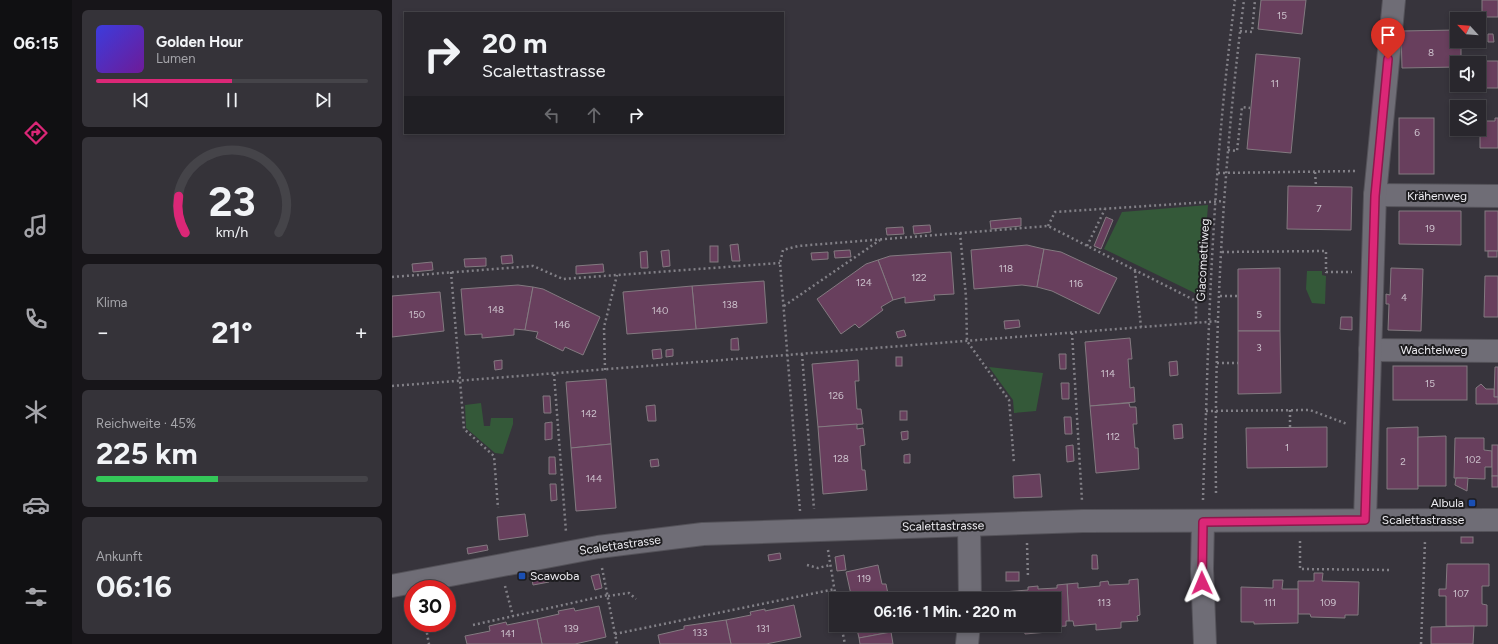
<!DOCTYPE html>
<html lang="de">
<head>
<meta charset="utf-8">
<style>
  :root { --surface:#29272d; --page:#353339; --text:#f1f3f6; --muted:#a5a5aa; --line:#454449; --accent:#db2777 }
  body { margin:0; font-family:Figtree,sans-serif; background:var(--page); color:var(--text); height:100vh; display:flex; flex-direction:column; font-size:15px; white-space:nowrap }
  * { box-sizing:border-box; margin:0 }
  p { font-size:13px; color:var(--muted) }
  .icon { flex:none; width:22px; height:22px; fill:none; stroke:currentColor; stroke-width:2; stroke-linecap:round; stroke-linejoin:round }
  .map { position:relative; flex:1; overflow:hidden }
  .sheet { display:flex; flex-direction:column; gap:10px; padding:10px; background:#171519; width:320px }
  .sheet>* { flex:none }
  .banner { position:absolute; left:12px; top:12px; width:380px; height:122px; border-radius:0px; box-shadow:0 2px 6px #0003,0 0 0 1px var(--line); background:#29272d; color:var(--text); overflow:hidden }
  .needle { width:26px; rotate:296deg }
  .tools { position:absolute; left:1058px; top:12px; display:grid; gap:8px }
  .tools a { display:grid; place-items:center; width:36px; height:36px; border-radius:0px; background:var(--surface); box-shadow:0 2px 6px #0003,0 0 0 1px var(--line); font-size:20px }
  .speed { position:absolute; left:12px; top:580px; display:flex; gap:8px; font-size:20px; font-weight:700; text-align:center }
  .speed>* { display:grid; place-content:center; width:52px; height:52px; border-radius:50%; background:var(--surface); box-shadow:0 2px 6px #0003,0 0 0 1px var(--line); line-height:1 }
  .speed .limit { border:6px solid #d22; background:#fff; color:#111 }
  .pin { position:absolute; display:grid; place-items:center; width:34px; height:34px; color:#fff; margin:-41px -17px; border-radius:50% 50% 50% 0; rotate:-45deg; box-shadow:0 0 4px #0007 }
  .pin .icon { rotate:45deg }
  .me { position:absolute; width:44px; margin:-22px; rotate:359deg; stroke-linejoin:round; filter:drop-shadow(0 0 3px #0008) }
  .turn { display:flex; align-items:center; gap:14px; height:84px; padding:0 12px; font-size:18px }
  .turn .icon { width:52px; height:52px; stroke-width:2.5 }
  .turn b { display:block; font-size:28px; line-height:34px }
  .lanes { display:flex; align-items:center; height:38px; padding:0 12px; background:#0003; justify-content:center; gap:20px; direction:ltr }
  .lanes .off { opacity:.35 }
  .big { font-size:30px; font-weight:700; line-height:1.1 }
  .sheet .tile { flex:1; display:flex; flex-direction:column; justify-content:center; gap:6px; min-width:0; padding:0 14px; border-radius:6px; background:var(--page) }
  .sheet .dial { align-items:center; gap:0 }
  .dial svg { height:104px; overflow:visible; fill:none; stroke:var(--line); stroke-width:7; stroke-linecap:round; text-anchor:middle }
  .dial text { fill:var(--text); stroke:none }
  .song { display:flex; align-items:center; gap:12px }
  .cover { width:48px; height:48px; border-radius:6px; background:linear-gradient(135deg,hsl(240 70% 55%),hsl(280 70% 35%)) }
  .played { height:4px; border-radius:2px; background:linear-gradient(90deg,var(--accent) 50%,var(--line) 50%) }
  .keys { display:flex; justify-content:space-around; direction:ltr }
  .heat { display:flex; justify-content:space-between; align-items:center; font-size:22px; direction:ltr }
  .charge { height:6px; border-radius:3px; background:linear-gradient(90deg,#34c759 45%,var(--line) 0) }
  .trip { position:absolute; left:437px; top:592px; width:232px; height:40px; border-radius:0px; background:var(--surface); box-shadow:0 2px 6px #0003,0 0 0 1px var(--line); font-weight:700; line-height:40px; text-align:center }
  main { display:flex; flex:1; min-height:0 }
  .dock { display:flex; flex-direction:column; width:72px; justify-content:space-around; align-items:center; background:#101012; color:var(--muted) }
  .dock .icon { width:28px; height:28px }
  .dock .selected { color:var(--accent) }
  .dock b { font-size:18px; color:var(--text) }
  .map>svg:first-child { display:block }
</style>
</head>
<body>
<main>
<nav class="dock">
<b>06:15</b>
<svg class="icon selected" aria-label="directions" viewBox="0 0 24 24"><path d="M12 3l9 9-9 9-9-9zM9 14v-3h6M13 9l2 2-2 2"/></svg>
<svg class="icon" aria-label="music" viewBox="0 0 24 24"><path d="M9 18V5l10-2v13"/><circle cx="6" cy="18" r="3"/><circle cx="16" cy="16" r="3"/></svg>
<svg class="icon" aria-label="phone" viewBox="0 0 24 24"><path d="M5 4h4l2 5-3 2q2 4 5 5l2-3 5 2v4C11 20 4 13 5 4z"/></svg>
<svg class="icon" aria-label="climate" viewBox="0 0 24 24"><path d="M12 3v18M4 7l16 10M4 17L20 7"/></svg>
<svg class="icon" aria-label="car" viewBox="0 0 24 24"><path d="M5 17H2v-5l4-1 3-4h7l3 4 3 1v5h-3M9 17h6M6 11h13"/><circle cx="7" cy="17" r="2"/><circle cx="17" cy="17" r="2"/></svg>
<svg class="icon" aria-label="filters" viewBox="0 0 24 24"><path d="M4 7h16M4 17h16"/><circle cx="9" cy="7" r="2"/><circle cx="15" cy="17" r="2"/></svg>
</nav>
<section class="sheet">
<div class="tile">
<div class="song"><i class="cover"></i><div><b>Golden Hour</b><p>Lumen</p></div></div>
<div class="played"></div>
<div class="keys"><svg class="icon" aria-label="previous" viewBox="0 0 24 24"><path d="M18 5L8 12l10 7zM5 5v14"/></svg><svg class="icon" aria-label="pause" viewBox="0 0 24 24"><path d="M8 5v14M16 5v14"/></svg><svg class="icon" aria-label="next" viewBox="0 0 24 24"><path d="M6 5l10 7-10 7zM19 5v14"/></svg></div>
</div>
<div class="tile dial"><svg viewBox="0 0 100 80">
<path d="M14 69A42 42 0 1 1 86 69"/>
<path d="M14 69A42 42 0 0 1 9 41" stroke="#db2777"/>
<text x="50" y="56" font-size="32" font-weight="700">23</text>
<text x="50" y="72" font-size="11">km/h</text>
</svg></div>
<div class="tile"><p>Klima</p>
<div class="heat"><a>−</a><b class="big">21°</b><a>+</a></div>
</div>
<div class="tile"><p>Reichweite · 45%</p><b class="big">225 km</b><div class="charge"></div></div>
<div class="tile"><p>Ankunft</p><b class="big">06:16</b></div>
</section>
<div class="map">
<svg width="1106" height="644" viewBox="0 0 1106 644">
  <rect width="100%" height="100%" fill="#37343c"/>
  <!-- green -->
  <g fill="#345939">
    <path d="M816 205 809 296 712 249 730 212Z"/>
    <path d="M915 271H930V275L934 276 933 304 920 303 914 289Z"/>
    <path d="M597 367 651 373 644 411 622 413 621 400Z"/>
    <path d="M89 403 92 426H98L99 418H121V424L111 454 103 453 74 428 73 405Z"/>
  </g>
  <!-- building -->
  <g fill="#683f5d" stroke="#837a80">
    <path d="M869 0H914L910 34 866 29Z"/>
    <rect x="1090" y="0" width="16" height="17"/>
    <rect x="1087" y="21" width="7" height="13"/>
    <path d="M1065 30V41H1069V63H1065V67L1010 68 1009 31Z"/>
    <path d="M1096 34H1101L1102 42H1096Z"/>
    <path d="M864 54 908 58 899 153 855 149Z"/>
    <rect x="1088" y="61" width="18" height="27"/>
    <rect x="1007" y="118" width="35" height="56"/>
    <path d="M1103 118H1106V148H1088V121H1103Z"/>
    <path d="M896 186 960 187 959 230 895 229Z"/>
    <path d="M1007 211H1069V245L1007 244Z"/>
    <rect x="1093" y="211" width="13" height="40"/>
    <path d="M714 217 721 220 709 249 702 246Z"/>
    <path d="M629 218V226L599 229 598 221Z"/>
    <path d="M538 225 539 232 522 234 521 226Z"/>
    <path d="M511 227 512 234 495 235 494 228Z"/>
    <path d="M346 244 348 261H340L338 245Z"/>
    <path d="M635 245 652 249 645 287 630 285 582 289 579 250Z"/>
    <rect x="318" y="246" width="8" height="16"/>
    <path d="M652 249 669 252 725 278 707 314 660 291 645 287Z"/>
    <path d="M277 250 278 266 271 267 269 251Z"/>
    <path d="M458 250 459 257 443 258 442 251Z"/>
    <path d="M255 251 256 268H249L248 252Z"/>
    <rect x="1096" y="251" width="9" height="6"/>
    <path d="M436 252V259L420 260 419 253Z"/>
    <path d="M559 252 562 294 542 295 543 300 513 303V297L501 300 486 260 498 256Z"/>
    <path d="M120 255 121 263 110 264 109 256Z"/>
    <path d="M94 258V266L73 267 72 259Z"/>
    <path d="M486 260 501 300 489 307 491 310 467 328 463 324 449 334 425 299 474 264Z"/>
    <path d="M40 262 41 270 21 272 20 264Z"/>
    <path d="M211 264 212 272 184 274V266Z"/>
    <path d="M888 268V331H846V269Z"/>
    <path d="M999 268 1031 269 1029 331 996 330 997 304H994V294L998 295Z"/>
    <path d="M1093 276H1106V317H1092Z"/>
    <path d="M372 281 375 323 304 329 300 286Z"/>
    <path d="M126 285 141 287 133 330 122 329V335L90 338V334L73 335 69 289Z"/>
    <path d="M300 286 304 329 235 334 231 292Z"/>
    <path d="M141 287 151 289 208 317 191 355 173 347 171 351 144 338 146 332 133 330Z"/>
    <path d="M48 292 52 331 0 337V296Z"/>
    <path d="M949 317H960V330L948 329Z"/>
    <path d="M627 320 628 327 613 329 612 321Z"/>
    <path d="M512 330 514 336 506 338 504 332Z"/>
    <path d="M846 331H888L889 393 846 394Z"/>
    <path d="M346 338 347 350H339V339Z"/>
    <path d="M738 338 740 359H736L738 388 742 387 743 402 698 406 693 342Z"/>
    <path d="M269 349 270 358 261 359 260 350Z"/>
    <path d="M281 349V356L274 357V350Z"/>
    <path d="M667 354H674V369H668Z"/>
    <rect x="504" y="357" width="6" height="9"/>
    <path d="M110 360V369L103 370 102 361Z"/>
    <path d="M466 360 467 381H463L465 409H469L471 424 426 427 420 364Z"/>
    <path d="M785 361 786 375 778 376 777 362Z"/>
    <rect x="1001" y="366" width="74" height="34"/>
    <path d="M1103 367H1106V397H1102Z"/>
    <path d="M214 379 219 444 179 448 174 382Z"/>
    <path d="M669 383H677V399H670Z"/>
    <path d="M1089 384 1094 389H1102V397H1106V404H1084V388Z"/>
    <path d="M151 396H158L159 413H152Z"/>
    <path d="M737 403 738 407H744L745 424H741L743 448H746L747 469 704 473 698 406Z"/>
    <path d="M263 405 264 421H256L254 406Z"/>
    <rect x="508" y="411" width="7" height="9"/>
    <path d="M672 417H679L680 434H673Z"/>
    <path d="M160 422V439L153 440V423Z"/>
    <path d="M465 424V429L471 428 473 445 468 446 470 470H473L475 490 431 494 426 427Z"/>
    <path d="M790 424 791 438 782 439 781 425Z"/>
    <path d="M935 427V467L855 468 854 428Z"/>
    <path d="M1026 427V489H995V428Z"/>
    <path d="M516 431V439L510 440 509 432Z"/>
    <path d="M1054 436V486H1026V437Z"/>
    <path d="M1063 438H1092V450L1100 451V467H1093V479L1062 478Z"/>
    <path d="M219 444 224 508 184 511 179 448Z"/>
    <path d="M681 445 682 461 675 462 674 446Z"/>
    <rect x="1100" y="445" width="6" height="31"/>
    <path d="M518 454V463H512V455Z"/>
    <path d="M157 457H163L164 474H157Z"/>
    <path d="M266 459 267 466 259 467 258 460Z"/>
    <path d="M648 474 650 497 622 498 621 476Z"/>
    <rect x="1100" y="476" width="6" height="11"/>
    <path d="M1064 478H1076L1075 491 1063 485Z"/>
    <path d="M158 484H164L165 500 159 501Z"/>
    <path d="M133 514 136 536 107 540 105 517Z"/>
    <rect x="1069" y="537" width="12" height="6"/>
    <path d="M95 545 96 550 76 554 75 548Z"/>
    <path d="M388 553 389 559 377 561 376 555Z"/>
    <path d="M452 555 454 570 445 571 443 557Z"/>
    <path d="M700 555H705L706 569H700Z"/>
    <path d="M1055 564H1097V586H1090V604L1095 605V626H1054V596H1047V589H1054Z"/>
    <path d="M486 565 490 584H494L497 599H460L454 572Z"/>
    <rect x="614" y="572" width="13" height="9"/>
    <path d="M922 573H931L930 581 967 582 966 615H953V618L919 617 918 614H906V581H922Z"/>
    <path d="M207 574 210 588 203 590 199 576Z"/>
    <path d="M156 575 157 582 141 585 140 579Z"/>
    <path d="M746 579 748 615 745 616 746 621 729 622V628L704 630V624L682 626 681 621H677L675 584 686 583V588L708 586V582L716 581 717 585 737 584V580Z"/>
    <path d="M881 580H891L890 589H906V623L862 624V622H849V587L881 588Z"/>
    <path d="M675 584 677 621H674V626L656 627V632L633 634 632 629 610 631V627L605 628V625H662V599H612L611 592 636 590V587L646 586V589L665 588V585Z"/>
    <path d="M402 605 409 637 374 644H339L334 620 359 615 358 612 373 609V611Z"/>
    <path d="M207 606 214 637 183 644H150L145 619 167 614 166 611 182 608 183 611Z"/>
    <path d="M145 619 150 644H75L73 636 98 631 97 626 114 622 115 625Z"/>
    <path d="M334 620 339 644H268L266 635 292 629V626Z"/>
    <path d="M464 625H497L499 632 467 638Z"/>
    <path d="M1082 626 1081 644H1039V627Z"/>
    <path d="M499 632 501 644H468L467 638Z"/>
  </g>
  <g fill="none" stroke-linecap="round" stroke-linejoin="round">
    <!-- minor casing -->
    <g stroke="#545259" stroke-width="24">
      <g id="minor">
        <path d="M983 195 1106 196"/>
        <path d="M978 350 1106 351"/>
        <path d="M973 520 983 195 1002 0"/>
        <path d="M811 522 810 569 813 644"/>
        <path d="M577 525 578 599"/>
        <path d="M0 586 206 547 311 534 691 521 1106 520"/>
        <path d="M575 644 577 625"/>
      </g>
    </g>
    <!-- path -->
    <g stroke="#828087" stroke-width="2.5" stroke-dasharray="2 3" stroke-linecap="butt">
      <path d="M848 31 860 32 863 0"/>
      <path d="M836 150 845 151 850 107 858 108"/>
      <path d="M923 172 924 186"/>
      <path d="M826 173 965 171"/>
      <path d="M656 226 663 212 832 201"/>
      <path d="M568 233 574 297 575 341 617 400 622 463"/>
      <path d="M695 246 713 209"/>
      <path d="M830 252 934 251V272H960"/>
      <path d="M743 271 749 327"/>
      <path d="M59 272 72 429 102 456 106 508"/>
      <path d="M0 277 141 266 171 279 388 263"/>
      <path d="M828 296H846"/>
      <path d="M392 306 488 240"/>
      <path d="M680 333 690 501"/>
      <path d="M410 354 422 509"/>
      <path d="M825 363H846"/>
      <path d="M213 370 212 327 225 275"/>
      <path d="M162 374 174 532"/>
      <path d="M0 386 827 321"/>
      <path d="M898 410V427"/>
      <path d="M814 411 918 410 955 424"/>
      <path d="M824 493C822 328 831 163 852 0"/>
      <path d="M811 500C812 460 814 421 815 381 819 254 826 126 843 0"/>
      <path d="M408 511 388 263 391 250 406 246 656 226 804 301V323"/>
      <path d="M908 541V569L1000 570"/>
      <path d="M635 543 636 578"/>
      <path d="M436 550 444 599"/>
      <path d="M415 565 426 568 438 565"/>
      <path d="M210 568 225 644"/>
      <path d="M113 586 121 616"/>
      <path d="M216 596 237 593 244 599"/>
      <path d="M33 623 37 644"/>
      <path d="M81 625 216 595"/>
      <path d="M449 625 453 644"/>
      <path d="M223 634 443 589"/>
      <path d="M1029 644 1033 541"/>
    </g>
    <!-- minor -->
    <use href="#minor" stroke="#6f6d76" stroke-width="22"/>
  </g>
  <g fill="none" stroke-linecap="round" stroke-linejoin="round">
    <!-- route casing -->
    <g stroke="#8e194d" stroke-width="10">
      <path id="route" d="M810 583 811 522 973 520 983 196 996 59"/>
    </g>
    <!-- route -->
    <use href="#route" stroke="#db2777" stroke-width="7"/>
  </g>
  <!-- markers -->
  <g fill="#1a4fb4" stroke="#1e1d20" stroke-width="1.5">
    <rect x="1076" y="499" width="8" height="8" rx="2"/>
    <rect x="126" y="572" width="8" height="8" rx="2"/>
  </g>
  <g text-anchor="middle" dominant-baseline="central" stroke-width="4" stroke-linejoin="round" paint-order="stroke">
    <!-- number labels -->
    <g font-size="10" fill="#ccc1cc">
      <text x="890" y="15">15</text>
      <text x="1039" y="52">8</text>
      <text x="883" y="83">11</text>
      <text x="1025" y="132">6</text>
      <text x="927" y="208">7</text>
      <text x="1038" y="228">19</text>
      <text x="614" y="268">118</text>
      <text x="527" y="277">122</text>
      <text x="472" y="282">124</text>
      <text x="684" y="283">116</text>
      <text x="1012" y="297">4</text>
      <text x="338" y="304">138</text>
      <text x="104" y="309">148</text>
      <text x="268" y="310">140</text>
      <text x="25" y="314">150</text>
      <text x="867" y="314">5</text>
      <text x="170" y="324">146</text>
      <text x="867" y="347">3</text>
      <text x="716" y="373">114</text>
      <text x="1038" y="383">15</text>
      <text x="444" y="395">126</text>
      <text x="197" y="413">142</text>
      <text x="721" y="436">112</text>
      <text x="895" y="447">1</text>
      <text x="449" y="458">128</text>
      <text x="1081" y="459">102</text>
      <text x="1011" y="461">2</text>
      <text x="202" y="478">144</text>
      <text x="472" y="578">119</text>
      <text x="1069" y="593">107</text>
      <text x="712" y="602">113</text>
      <text x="878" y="602">111</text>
      <text x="936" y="602">109</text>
      <text x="179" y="628">139</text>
      <text x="371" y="628">131</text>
      <text x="308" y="632">133</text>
      <text x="116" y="633">141</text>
    </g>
    <!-- street labels -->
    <g font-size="12" fill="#edecf1" stroke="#1e1d20">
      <text x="1045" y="196">Krähenweg</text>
      <text transform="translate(811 260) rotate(-87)">Giacomettiweg</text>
      <text x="1042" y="350">Wachtelweg</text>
      <text x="1031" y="520">Scalettastrasse</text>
      <text transform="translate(551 526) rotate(-1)">Scalettastrasse</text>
      <text transform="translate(228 545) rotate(-8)">Scalettastrasse</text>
    </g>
    <!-- poi labels -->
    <g font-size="12" fill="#edecf1" stroke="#1e1d20" text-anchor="end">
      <text x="1072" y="503">Albula</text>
      <text x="138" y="576" text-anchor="start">Scawoba</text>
    </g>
  </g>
</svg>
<div class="tools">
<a><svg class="needle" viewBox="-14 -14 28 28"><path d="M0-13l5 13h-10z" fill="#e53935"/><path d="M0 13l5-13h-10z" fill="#a5a5aa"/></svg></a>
<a><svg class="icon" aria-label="sound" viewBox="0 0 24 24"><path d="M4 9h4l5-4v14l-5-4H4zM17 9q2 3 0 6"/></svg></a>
<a><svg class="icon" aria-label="layers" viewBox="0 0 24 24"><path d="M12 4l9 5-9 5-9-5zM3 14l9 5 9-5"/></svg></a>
</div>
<div class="speed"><div class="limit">30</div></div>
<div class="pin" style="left:996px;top:59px;background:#d93025"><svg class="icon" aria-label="arrive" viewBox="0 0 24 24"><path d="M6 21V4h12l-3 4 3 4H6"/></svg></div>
<svg class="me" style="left:810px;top:583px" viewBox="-20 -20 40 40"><path d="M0-17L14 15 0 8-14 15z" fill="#db2777" stroke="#fff" stroke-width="4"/></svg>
<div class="trip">06:16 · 1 Min. · 220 m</div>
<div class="banner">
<div class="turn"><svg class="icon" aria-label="right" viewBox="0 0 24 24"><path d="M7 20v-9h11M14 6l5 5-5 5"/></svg><div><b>20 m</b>Scalettastrasse</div></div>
<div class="lanes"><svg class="icon off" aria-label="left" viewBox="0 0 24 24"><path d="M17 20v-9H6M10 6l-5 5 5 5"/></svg><svg class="icon off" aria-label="ahead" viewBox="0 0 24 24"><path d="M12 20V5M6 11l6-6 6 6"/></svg><svg class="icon" aria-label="right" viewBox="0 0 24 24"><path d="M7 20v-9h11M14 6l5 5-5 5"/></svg></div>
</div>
</div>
</main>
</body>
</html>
